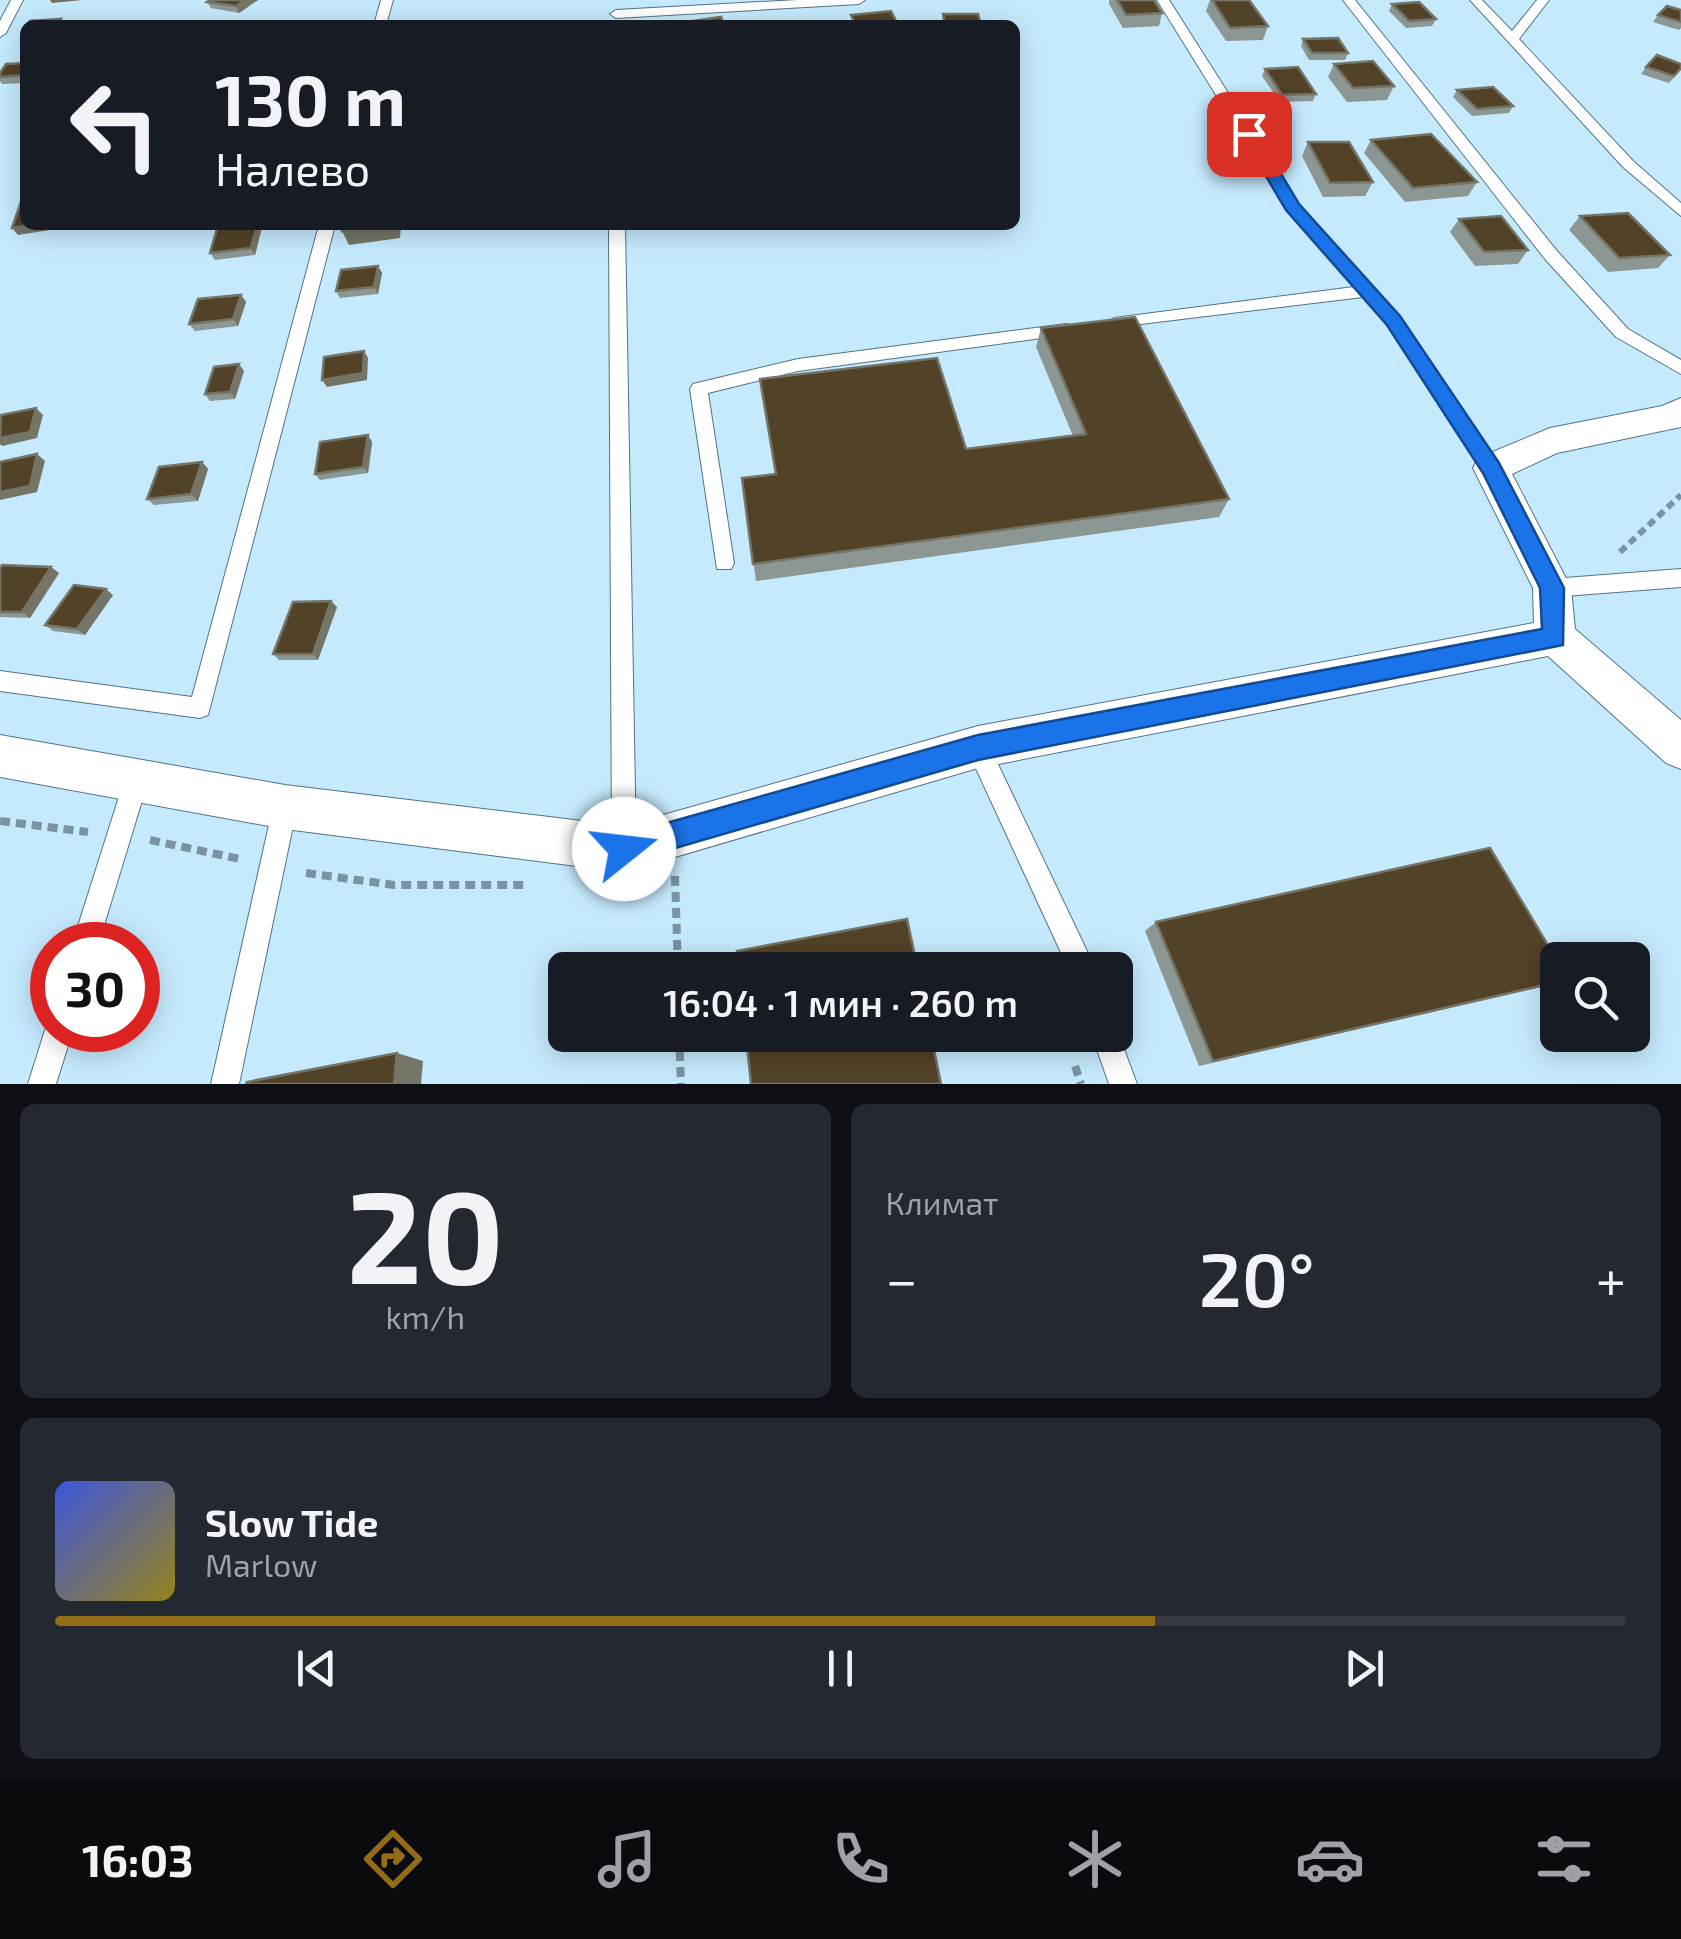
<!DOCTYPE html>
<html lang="ru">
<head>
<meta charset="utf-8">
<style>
  :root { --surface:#171b24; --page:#242831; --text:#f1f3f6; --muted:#9ea1a6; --line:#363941; --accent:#946b16 }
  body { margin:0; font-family:"Exo 2",sans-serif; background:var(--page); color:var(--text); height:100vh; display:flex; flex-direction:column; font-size:38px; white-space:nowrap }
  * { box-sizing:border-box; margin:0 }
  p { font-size:32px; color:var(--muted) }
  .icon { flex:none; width:55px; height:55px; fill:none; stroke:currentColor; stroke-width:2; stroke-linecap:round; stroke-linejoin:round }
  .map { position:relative; height:1084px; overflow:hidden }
  .drawer { display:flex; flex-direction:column; gap:20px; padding:20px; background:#0d0f14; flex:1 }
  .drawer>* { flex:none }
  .guide { position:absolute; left:20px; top:20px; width:1000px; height:210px; border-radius:15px; box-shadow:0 5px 25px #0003; background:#171b24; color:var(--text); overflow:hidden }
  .buttons { position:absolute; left:1540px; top:942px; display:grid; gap:20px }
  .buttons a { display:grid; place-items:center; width:110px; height:110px; border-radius:15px; background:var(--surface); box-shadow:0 5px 25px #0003; font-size:50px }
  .speed { position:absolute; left:30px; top:922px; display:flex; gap:20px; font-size:50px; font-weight:700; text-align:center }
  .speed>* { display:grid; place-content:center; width:130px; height:130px; border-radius:50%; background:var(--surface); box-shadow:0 5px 25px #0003; line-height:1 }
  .speed .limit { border:15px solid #d22; background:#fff; color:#111 }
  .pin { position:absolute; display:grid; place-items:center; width:85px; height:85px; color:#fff; margin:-42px; border-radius:20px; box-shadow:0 5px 15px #0006 }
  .me { position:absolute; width:110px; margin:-55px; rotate:74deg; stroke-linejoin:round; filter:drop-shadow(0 0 8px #0008) }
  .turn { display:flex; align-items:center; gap:35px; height:210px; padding:0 30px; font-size:45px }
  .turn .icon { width:130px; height:130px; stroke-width:2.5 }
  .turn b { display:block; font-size:70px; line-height:85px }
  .big { font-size:75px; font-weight:600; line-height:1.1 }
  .drawer .tile { flex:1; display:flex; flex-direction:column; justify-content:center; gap:15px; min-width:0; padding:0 35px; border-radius:15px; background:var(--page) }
  .drawer .dial { align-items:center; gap:0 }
  .dial b { font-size:130px; line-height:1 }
  .song { display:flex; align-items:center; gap:30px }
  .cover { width:120px; height:120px; border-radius:15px; background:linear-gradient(135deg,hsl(230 70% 55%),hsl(50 70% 35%)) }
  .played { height:10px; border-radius:5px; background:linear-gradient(90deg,var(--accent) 70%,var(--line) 70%) }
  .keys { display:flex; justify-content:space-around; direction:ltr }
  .heat { display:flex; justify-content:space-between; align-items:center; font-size:55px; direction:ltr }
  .drawer .tiles { flex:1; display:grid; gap:20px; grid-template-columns:1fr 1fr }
  .tile:last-child { grid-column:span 2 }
  .trip { position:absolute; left:548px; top:952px; width:585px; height:100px; border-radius:15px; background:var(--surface); box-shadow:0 5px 25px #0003; font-weight:600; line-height:100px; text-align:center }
  .menu { display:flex; height:160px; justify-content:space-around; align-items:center; background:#090b0e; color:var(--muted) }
  .menu .icon { width:70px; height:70px }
  .menu .current { color:var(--accent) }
  .menu b { font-size:45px; color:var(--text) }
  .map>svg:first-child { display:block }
</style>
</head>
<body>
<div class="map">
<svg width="1681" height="1084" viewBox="0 0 1681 1084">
  <rect width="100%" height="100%" fill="#c5eafd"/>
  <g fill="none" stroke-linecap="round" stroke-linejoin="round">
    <!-- service casing -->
    <g stroke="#527384" stroke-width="2">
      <g id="service">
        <path d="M11 0H23L6 33 0 37V21Z"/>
        <path d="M381 0H393L386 25H374Z"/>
        <path d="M798 0H865L859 4 616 18 610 14 616 10Z"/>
        <path d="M1157 0H1169L1298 203 1399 317 1498 463 1500 468 1498 473H1484L1387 325 1363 297 1108 328 1106 324 1114 318 1354 287 1287 209Z"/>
        <path d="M1343 0H1355L1557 251 1628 329 1681 360V374L1616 337 1545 259Z"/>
        <path d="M1470 0H1482L1512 31 1537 0H1549L1519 39 1633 161 1681 203V216L1623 167Z"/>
        <path d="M319 225H335L208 715 200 718 0 691V671L192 697Z"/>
        <path d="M609 225H625L636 849 633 858 624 861 615 858 612 849Z"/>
        <path d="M1066 324 1072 326V334L798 371 708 393 734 563 731 569H717L690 389 693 384 798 359Z"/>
        <path d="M1681 569V587L1552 597 1545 594 1542 588 1545 582 1552 579Z"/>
        <path d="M978 736 986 739 1096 970H1069L966 747 970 739Z"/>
        <path d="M136 770 144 773 148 781 98 945H72L124 781 128 773Z"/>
        <path d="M285 795 293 799 297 807 239 1084H211L273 807 277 799Z"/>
        <path d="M52 1019V1030H73L56 1084H28L45 1030Z"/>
        <path d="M1115 1025 1137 1084H1109L1092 1035H1115Z"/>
      </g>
    </g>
    <!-- minor casing -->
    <g stroke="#527384" stroke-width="2">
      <path id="minor" d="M1681 398V427L1557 453 1512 474 1571 588 1575 629 1681 720V769L1666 763 1548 656 978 768 624 872 285 829 0 777V735L285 785 624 826 978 726 1534 623 1533 588 1473 468 1478 458 1550 428 1662 406Z"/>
    </g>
    <!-- path-far1 -->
    <path stroke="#7893a1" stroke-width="6" stroke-dasharray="8 5" stroke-linecap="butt" d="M1620 552 1681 495"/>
    <!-- path -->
    <g stroke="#7893a1" stroke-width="8" stroke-dasharray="10 6" stroke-linecap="butt">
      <path d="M0 821 88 832"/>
      <path d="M150 840 240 859"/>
      <path d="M306 873 394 885H528"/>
      <path d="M675 876 678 970"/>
      <path d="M679 1035 681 1084"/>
      <path d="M1066 1035 1070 1049"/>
      <path d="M1075 1066 1081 1084"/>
    </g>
    <!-- service -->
    <use href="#service" fill="#fff" fill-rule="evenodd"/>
    <!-- minor -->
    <use href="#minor" fill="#fff" fill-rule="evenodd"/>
  </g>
  <!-- wall -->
  <g fill="#8c9692">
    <path d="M258 0 239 13 211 8 207 2Z"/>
    <path d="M1109 0H1154L1162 13 1159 26 1123 28 1109 4Z"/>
    <path d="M1210 0H1249L1268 26 1263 40 1226 41 1206 11Z"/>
    <path d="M1392 4 1436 19 1432 26 1406 28 1389 11Z"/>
    <path d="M1681 10V28L1679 30 1653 22 1658 15Z"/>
    <path d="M1303 39 1348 53 1345 60H1309L1301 46Z"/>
    <path d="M25 63V83L2 84 0 81V73Z"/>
    <path d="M1334 64 1394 86 1387 100 1347 102 1328 77Z"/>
    <path d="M1646 67 1681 69 1669 83 1641 74Z"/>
    <path d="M1265 69 1316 94 1313 101 1280 102 1262 76Z"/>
    <path d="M1457 90 1513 106 1509 113 1472 116 1453 97Z"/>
    <path d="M1371 140 1477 182 1468 196 1405 202 1364 153Z"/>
    <path d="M1308 142 1373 182 1365 196 1323 197 1302 156Z"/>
    <path d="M1580 216 1670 255 1658 268 1608 272 1569 230Z"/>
    <path d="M1459 219 1528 250 1518 264 1475 266 1450 232Z"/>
    <path d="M246 225H258L261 231 255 255 215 260 210 253Z"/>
    <path d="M378 266 382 273 378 294 340 298 336 291Z"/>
    <path d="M241 295 246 302 238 326 195 331 189 324Z"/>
    <path d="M1041 328 1229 499 1219 517 756 581 742 478 775 474 760 379 966 449 1073 436 1036 347Z"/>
    <path d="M244 371 235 399 210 401 205 394Z"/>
    <path d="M368 435 372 442 368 473 320 480 315 474Z"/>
    <path d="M202 462 208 469 198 501 154 505 147 499Z"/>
    <path d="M0 569 59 573 30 618 0 617Z"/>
    <path d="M113 595 85 635 53 631 45 625Z"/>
    <path d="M337 607 318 660H279L273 654Z"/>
    <path d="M1156 922 1558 983 1199 1066 1145 931Z"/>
  </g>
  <!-- shaded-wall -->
  <g fill="#747467">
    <path d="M50 0H83L52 3Z"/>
    <path d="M245 0H258L239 13 236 6Z"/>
    <path d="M29 225H69L68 227 18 235 12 228Z"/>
    <path d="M257 225 261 231 255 255 251 248Z"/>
    <path d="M386 225H401L400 238 349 245 342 231Z"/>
    <path d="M378 266 382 273 378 294 374 287Z"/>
    <path d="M241 295 246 302 238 326 233 319Z"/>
    <path d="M364 351 368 358 367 380 327 387 322 380Z"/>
    <path d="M239 364 244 371 235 399 230 392Z"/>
    <path d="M36 408 43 415 37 438 2 446 0 444V438Z"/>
    <path d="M368 435 372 442 368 473 363 467Z"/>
    <path d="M37 454 45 461 37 492 0 500V492Z"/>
    <path d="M202 462 208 469 198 501 191 494Z"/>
    <path d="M51 567 59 573 30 618 22 612Z"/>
    <path d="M106 589 113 595 85 635 77 629Z"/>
    <path d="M331 601 337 607 318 660 313 654Z"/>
    <path d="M397 1053 423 1061 421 1084H394Z"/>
  </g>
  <!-- building -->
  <g fill="#524227" stroke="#747467" stroke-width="2.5">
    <path d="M210 0H245L236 6 207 2Z"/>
    <path d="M1117 0H1154L1162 13 1126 15Z"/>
    <path d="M1212 0H1249L1268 26 1230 28Z"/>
    <path d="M1419 2 1436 19 1409 21 1392 4Z"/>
    <path d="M1667 6 1681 10V22L1658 15Z"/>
    <path d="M891 11 898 25H856L851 15Z"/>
    <path d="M943 14H978L981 25H945Z"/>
    <path d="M721 17 724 25H695L693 21Z"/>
    <path d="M61 19 57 25H27L30 21Z"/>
    <rect x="769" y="22" width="27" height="3"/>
    <path d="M1338 38 1348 53H1312L1303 39Z"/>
    <path d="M1657 55 1681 64V68L1674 76 1646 67Z"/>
    <path d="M1373 61 1394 86 1353 88 1334 64Z"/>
    <path d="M25 63V75L0 77V73L6 64Z"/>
    <path d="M1298 67 1316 94 1282 95 1265 69Z"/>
    <path d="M1493 87 1513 106 1477 109 1457 90Z"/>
    <path d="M1431 134 1477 182 1413 188 1371 140Z"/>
    <path d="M1308 142H1349L1373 182 1330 183Z"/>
    <path d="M21 202H25V225H29L12 228Z"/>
    <path d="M1628 213 1670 255 1619 258 1580 216Z"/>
    <path d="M1501 216 1528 250 1484 252 1459 219Z"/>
    <path d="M246 225H257L251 248 210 253 217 229Z"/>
    <path d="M343 225H386L342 231Z"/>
    <path d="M378 266 374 287 336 291 341 270Z"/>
    <path d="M241 295 233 319 189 324 198 299Z"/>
    <path d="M1135 317 1229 499 753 564 742 478 776 474 760 379 937 358 966 449 1086 434 1041 328Z"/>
    <path d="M364 351 363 373 322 380 324 357Z"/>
    <path d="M239 364 230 392 205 394 214 367Z"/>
    <path d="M36 408 30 432 0 438 1 415Z"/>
    <path d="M368 435 363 467 315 474 320 442Z"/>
    <path d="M37 454 30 486 0 492V462Z"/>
    <path d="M202 462 191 494 147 499 159 467Z"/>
    <path d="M2 565 51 567 22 612H0V569Z"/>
    <path d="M74 585 106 589 77 629 45 625Z"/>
    <path d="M331 601 313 654H273L293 602Z"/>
    <path d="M1490 848 1558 962V982L1213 1061 1156 922Z"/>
    <path d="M907 919 918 970H739L737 951Z"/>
    <path d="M746 1035H931L941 1084H751Z"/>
    <path d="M397 1053 394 1084H246L247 1082Z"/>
  </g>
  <!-- route -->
  <path fill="#1a73e8" stroke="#114b97" stroke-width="2.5" d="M1249 130 1257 134 1299 204 1400 316 1499 463 1564 588 1563 645 978 760 624 863 614 859 610 849 614 839 624 835 978 735 1542 629 1540 588 1483 473 1387 325 1286 210 1241 134Z"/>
</svg>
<div class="buttons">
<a><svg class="icon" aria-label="search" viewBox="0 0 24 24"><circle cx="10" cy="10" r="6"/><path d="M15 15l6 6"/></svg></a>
</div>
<div class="speed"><div class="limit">30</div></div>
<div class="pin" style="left:1249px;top:134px;background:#d93025"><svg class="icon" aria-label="arrive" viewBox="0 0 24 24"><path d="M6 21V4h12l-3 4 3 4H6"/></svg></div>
<svg class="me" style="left:624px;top:849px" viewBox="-20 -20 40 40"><circle r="19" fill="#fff"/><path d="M0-13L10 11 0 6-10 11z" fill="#1a73e8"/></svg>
<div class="trip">16:04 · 1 мин · 260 m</div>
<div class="guide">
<div class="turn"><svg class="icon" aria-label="left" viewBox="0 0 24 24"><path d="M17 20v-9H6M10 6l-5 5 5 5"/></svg><div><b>130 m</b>Налево</div></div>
</div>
</div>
<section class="drawer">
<div class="tiles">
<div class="tile dial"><b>20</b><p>km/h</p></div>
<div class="tile"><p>Климат</p>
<div class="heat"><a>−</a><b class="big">20°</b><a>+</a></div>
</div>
<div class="tile">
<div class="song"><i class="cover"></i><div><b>Slow Tide</b><p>Marlow</p></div></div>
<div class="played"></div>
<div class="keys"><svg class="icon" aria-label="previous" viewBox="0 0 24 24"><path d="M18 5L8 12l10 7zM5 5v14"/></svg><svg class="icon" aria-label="pause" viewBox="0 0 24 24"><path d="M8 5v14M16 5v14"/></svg><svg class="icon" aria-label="next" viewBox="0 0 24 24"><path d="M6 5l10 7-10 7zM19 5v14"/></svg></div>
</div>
</div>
</section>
<nav class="menu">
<b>16:03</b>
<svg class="icon current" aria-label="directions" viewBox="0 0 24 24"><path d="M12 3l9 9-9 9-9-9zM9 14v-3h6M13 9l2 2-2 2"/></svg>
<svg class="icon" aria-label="music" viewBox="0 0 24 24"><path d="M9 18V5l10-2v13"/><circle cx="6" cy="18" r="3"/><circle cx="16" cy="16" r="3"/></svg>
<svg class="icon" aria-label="phone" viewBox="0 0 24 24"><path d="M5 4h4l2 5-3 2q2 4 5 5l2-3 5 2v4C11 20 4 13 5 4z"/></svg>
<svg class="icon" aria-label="climate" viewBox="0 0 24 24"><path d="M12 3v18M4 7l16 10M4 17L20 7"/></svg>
<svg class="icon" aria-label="car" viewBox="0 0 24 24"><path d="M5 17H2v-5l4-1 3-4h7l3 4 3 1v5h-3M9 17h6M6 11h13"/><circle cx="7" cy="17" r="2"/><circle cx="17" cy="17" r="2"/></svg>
<svg class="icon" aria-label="filters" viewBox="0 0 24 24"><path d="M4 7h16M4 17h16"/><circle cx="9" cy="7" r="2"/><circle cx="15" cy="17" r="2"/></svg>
</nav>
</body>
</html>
